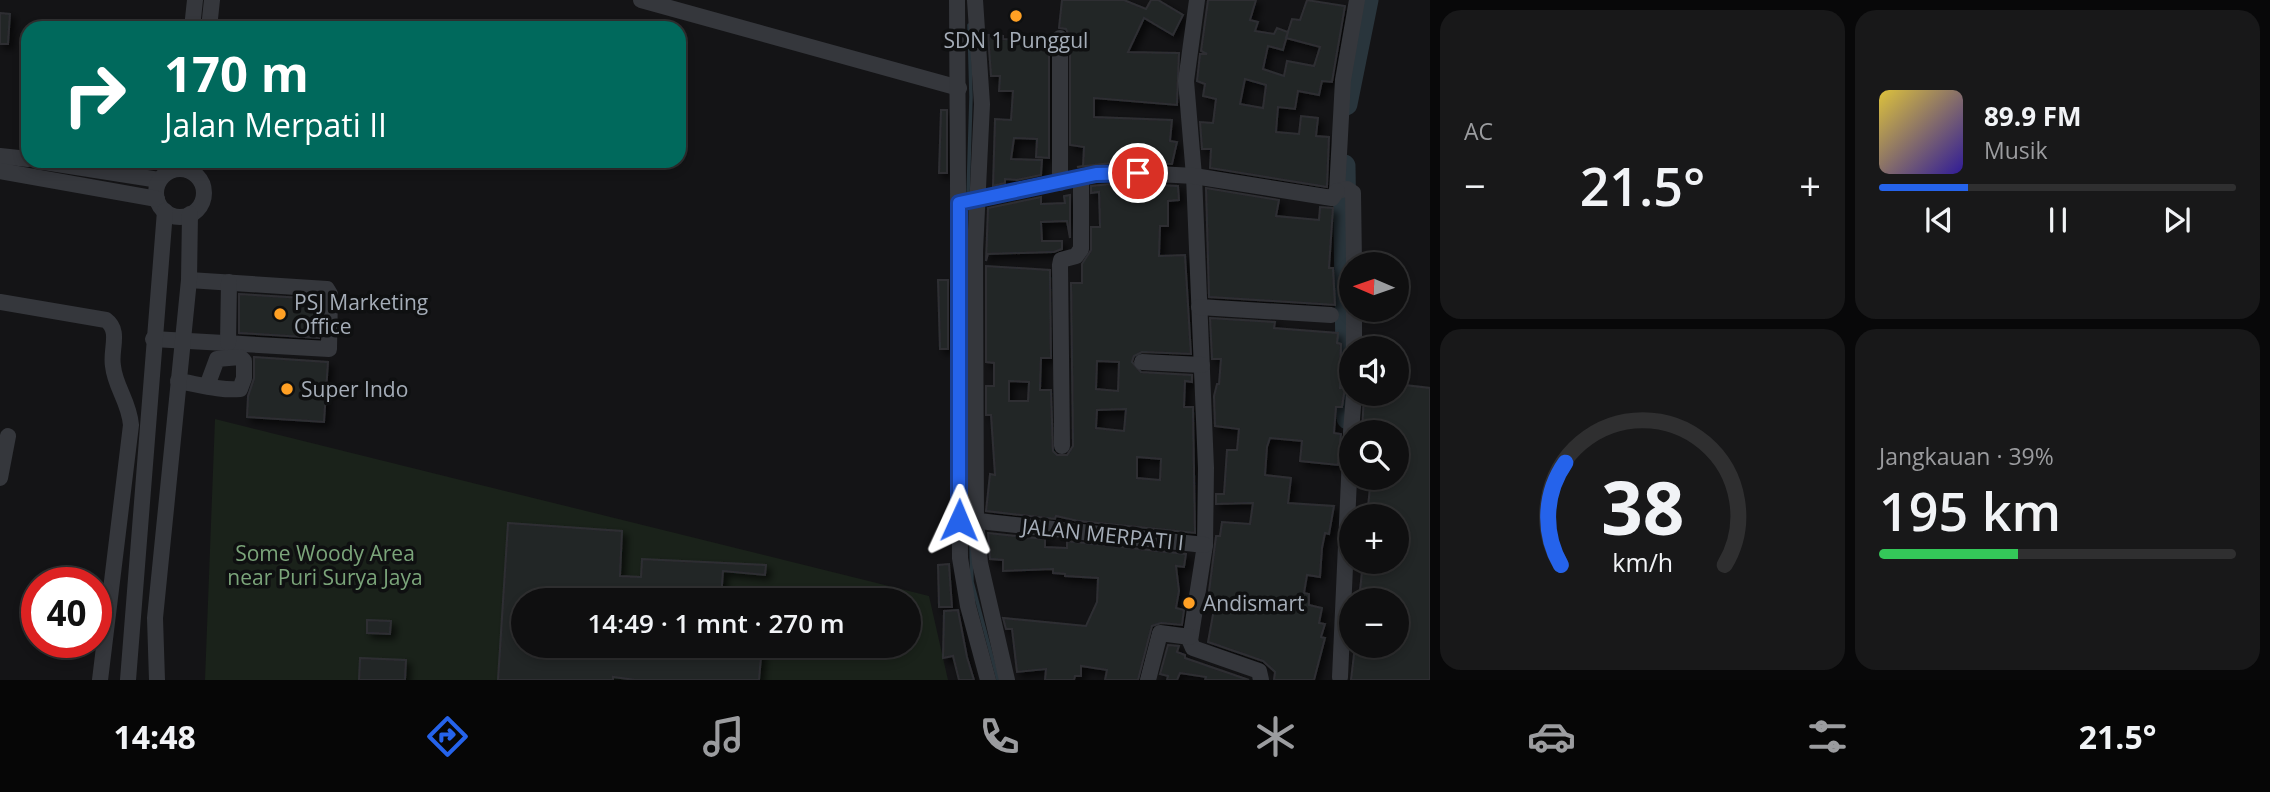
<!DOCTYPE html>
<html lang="id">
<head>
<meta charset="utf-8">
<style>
  :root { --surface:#0f0f10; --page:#181819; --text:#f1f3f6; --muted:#9b9c9f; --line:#2f2f30; --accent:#2563eb }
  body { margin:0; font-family:"Open Sans",sans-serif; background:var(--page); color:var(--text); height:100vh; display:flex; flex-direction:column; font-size:26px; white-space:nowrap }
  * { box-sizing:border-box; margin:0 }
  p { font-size:23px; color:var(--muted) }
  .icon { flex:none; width:38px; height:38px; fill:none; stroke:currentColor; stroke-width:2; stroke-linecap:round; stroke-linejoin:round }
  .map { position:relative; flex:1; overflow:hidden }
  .sheet { display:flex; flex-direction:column; gap:10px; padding:10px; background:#080809; width:840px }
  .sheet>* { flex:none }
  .guide { position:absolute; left:21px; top:21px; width:665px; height:147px; border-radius:21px; box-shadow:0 4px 10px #0003,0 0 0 2px var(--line); background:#00695c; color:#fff; overflow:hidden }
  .needle { width:46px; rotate:272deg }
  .controls { position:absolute; left:1339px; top:252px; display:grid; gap:14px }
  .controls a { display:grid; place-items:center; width:70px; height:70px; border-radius:50%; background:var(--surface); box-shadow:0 4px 10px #0003,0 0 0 2px var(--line); font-size:35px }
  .speed { position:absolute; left:21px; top:567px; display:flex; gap:14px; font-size:35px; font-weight:700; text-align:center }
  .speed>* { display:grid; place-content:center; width:91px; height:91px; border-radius:50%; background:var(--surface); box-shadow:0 4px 10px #0003,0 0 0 2px var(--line); line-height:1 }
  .speed .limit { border:10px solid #d22; background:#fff; color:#111 }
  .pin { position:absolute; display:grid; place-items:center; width:60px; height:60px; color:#fff; margin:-30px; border:4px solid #fff; border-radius:50%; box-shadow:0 2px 7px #0007 }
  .me { position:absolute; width:77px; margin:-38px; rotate:1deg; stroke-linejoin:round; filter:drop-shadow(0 0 5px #0008) }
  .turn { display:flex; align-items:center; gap:24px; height:147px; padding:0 28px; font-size:32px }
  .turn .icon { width:91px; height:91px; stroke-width:2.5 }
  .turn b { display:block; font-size:49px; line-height:60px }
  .big { font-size:52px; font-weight:600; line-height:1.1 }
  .sheet .card { flex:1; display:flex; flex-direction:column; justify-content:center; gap:10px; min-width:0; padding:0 24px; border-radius:21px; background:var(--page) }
  .sheet .dial { align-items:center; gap:0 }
  .dial svg { height:182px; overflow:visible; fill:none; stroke:var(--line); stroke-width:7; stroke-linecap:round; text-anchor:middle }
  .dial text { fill:var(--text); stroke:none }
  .song { display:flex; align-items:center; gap:21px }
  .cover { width:84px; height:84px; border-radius:10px; background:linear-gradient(135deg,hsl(50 70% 55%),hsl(250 70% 35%)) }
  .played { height:7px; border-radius:4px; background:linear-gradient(90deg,var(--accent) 25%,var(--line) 25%) }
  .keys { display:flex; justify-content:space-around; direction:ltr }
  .heat { display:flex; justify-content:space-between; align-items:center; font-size:38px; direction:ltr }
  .charge { height:10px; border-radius:5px; background:linear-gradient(90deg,#34c759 39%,var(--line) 0) }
  .sheet .tiles { flex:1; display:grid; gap:10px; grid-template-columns:repeat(2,1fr) }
  .trip { position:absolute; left:511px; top:588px; width:410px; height:70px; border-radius:35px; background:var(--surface); box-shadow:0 4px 10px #0003,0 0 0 2px var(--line); font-weight:600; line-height:70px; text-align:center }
  .dock { display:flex; height:112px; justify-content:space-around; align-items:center; background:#060606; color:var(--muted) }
  .dock .icon { width:49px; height:49px }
  .dock .on { color:var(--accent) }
  .dock b { font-size:32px; color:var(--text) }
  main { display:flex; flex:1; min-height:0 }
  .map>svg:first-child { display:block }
</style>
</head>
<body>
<main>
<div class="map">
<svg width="1430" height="680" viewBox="0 0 1430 680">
  <defs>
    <filter id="shadow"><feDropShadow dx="4.5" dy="4.5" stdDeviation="3.5" flood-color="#0009"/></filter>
  </defs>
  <rect width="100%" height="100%" fill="#141416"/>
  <!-- green -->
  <path fill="#1a221a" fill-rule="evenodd" d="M215 419 929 596 948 680H205ZM523 600H908V646H523Z"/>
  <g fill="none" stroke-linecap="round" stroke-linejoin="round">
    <!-- stream -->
    <g stroke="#29353c" stroke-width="3.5">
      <path d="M968 195 971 97 969 25"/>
      <path d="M966 244 967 206"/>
      <path d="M971 546 972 582 998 680"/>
    </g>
    <!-- river -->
    <g stroke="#29353c" stroke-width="23">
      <path d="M1346 104 1367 0"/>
      <path d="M1344 166 1348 418"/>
    </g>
  </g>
  <!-- building -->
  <g fill="#242528" stroke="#2e2f33" stroke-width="2" fill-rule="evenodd" filter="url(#shadow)">
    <path d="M1062 0H1124L1146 9 1151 0H1158L1183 15 1173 35 1144 18 1128 52 1179 53 1177 105 1094 98V117L1172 120 1170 141 1177 142 1172 164 1120 162 1077 167 1083 166 1084 147 1070 145V38L1066 29 1059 28Z"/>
    <path d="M1208 0H1256L1250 20 1258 22 1255 31 1274 34 1277 28 1288 32 1283 50 1268 46 1263 69 1284 76 1287 61 1314 66 1320 47 1286 38 1292 19 1300 20 1307 0 1345 6 1332 82 1322 81 1319 95 1298 91 1295 109 1278 107 1276 132 1299 134 1301 116 1318 118 1316 136 1329 137 1327 187 1210 168 1211 149H1202L1200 122 1213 123 1216 99 1203 96 1205 84 1197 81 1200 54H1207L1201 51ZM1245 79 1266 85 1263 108 1240 104Z"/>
    <path d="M0 13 10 14 8 44H0Z"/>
    <path d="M988 35 1003 36V39L1049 40V158L1036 157 1037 139 1014 138 1011 159 1042 160 1041 175 1017 180 1005 179V183L993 186 995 119 1011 120 1013 91H999L1000 76H991Z"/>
    <path d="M941 110H947V173H939Z"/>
    <path d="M1121 183 1178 186 1179 200 1168 201V226H1160L1159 256 1185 255 1191 354 1142 352 1134 356 1132 362 1141 372 1192 375V382L1185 381 1184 407H1193L1195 533 1078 521 1056 516 1055 519 986 511 990 474 995 475 991 415H986V386H994V363L986 362V266L1050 270 1051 358H1041L1040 390H1051L1053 451 1057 455H1067L1073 446 1071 283H1082V264L1091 250V227H1100L1099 192 1091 193V186ZM1097 361 1119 362 1118 391 1096 389ZM1009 381 1029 382 1028 401H1009ZM1126 409 1124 431 1096 428 1097 410ZM1137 457 1161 459 1160 480 1137 478Z"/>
    <path d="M1206 188 1279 200 1276 216 1319 220 1320 207 1333 208 1329 268H1333L1335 305 1209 297Z"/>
    <path d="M1070 195V238L1067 221 1041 222 1042 241H1062V249L1054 252 988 254 986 261 988 208 1041 197V204L1065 203 1064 196Z"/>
    <path d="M938 280H948V349H940Z"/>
    <path d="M239 294 319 299V338L239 333Z"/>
    <path d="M1210 318 1275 322 1274 328 1338 333 1337 343 1341 344 1340 388H1345L1342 407H1336L1334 433 1341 434 1338 465 1300 461 1302 441 1270 438 1267 447 1265 475 1291 478 1288 503 1334 506 1329 534 1325 533 1322 548 1320 577 1307 575 1304 593 1309 594V605L1322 608 1319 623 1325 624 1321 637 1325 638 1314 680H1274L1275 672 1263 661 1208 642 1214 609 1207 607 1216 536H1220L1222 522 1250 524 1253 503 1216 504V494H1224L1227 450H1237L1239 429 1215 426 1214 396 1217 384H1219L1221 359H1212Z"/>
    <path d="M254 357 328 362 324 422 247 417 248 396 254 378Z"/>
    <path d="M1396 384 1430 388V680H1351L1355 646H1396V600H1359L1363 562H1396V516H1367L1371 478H1396V432H1362L1364 394H1396Z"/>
    <path d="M508 523 622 531 620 576 641 577 642 559 766 565 765 575 723 571 721 600H523V646H762L759 680H635L613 677V680H498Z"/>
    <path d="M988 533 1045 539V547L1067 548V541L1186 554 1184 567 1176 566 1179 591 1176 608 1184 610 1182 625 1161 623 1152 626 1138 680H1105L1107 670 1081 666V676H1075L1074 680H1045L1046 669 1017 672 1012 629H1006L1003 618 1086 626 1097 602 1098 578 1065 576V574L1053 573V569L1003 571V560L990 559Z"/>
    <path d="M949 564 952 607H939L938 565Z"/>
    <path d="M958 610 967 657 974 680H959L953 656 943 658 944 611Z"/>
    <path d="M367 620 391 621 390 634 367 633Z"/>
    <path d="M1168 645 1179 646 1177 652 1185 655V658L1249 680H1205L1206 677 1180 673 1177 680H1167L1168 676 1160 674Z"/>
    <path d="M360 658 406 660 405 680H359Z"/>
  </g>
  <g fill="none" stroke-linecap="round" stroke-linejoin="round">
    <!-- minor -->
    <g stroke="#35373c" stroke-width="16">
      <path d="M641 0 959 88"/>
      <path d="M957 0 960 558 968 606 988 680"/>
      <path d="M975 0 982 104 975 251 976 521 980 563 1007 680"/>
      <path d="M1197 0 1186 81 1194 176 1206 468 1205 545 1190 641 1193 648 1259 671 1261 680"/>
      <path d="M192 28 195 0"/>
      <path d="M209 28 212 0"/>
      <path d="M0 156 28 159"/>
      <path d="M38 161 159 180"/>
      <circle cx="180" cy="193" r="24"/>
      <path d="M0 171 157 199"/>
      <path d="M1060 183V38"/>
      <path d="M1337 191 1343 80 1357 0"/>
      <path d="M1337 191 1347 189 1353 193 1354 264"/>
      <path d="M967 202 1096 174 1121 172 1194 176 1332 198 1337 191"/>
      <path d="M0 302 106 320C121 331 110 350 113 366 115 387 129 401 131 425L100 680"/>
      <path d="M1199 307 1331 315"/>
      <path d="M1354 310V348"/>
      <path d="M153 339 329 349 330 294 327 289 189 280"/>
      <path d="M228 343 229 282"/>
      <path d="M1142 362 1202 365"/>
      <path d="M178 381C197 384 220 391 240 389L244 378V361L240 357 217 359 207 386"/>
      <path d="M1351 432 1354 394"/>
      <path d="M1062 446 1060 265 1061 260 1076 256 1081 249V178"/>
      <path d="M0 478 8 436"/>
      <path d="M969 520 1205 545"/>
      <path d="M1340 677 1351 435"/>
      <path d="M128 680 165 211"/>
      <path d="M157 680 155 618 189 280 190 214"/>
      <path d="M1148 680 1160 633 1190 637"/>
    </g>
  </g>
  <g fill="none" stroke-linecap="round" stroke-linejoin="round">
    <!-- route casing -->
    <g stroke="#184099" stroke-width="18">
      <path id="route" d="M959 520V203L1096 174 1138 173"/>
    </g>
    <!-- route -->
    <use href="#route" stroke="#2563eb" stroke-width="12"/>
  </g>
  <!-- markers -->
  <g fill="#ffa024" stroke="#0f1011" stroke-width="2.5">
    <circle cx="1016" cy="16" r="7"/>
    <circle cx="280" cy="314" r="7"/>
    <circle cx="287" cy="389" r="7"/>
    <circle cx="1189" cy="603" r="7"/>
  </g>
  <g text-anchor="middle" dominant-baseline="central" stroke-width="7" stroke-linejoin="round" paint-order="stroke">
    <!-- poi labels -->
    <g font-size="21" fill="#a5adb8" stroke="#0f1011" text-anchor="start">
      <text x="1016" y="40" text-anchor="middle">SDN 1 Punggul</text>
      <text x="294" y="302">PSJ Marketing<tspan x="294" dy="24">Office</tspan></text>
      <text x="301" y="389">Super Indo</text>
      <text x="1203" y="603">Andismart</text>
    </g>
    <!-- street labels -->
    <g font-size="21" fill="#a5adb8" stroke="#0f1011">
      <text transform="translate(1103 534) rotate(6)">JALAN MERPATI I</text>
    </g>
    <!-- park labels -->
    <g font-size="21" fill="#7ba57a" stroke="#0f1011">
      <text x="325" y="553">Some Woody Area<tspan x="325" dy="24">near Puri Surya Jaya</tspan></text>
    </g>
  </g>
</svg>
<div class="controls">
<a><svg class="needle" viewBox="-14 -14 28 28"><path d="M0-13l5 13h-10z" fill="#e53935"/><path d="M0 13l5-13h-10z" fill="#9b9c9f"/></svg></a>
<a><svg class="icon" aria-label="sound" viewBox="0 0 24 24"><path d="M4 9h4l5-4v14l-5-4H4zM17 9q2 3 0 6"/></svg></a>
<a><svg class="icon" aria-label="search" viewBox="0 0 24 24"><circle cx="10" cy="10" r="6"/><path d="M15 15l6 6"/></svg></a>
<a>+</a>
<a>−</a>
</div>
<div class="speed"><div class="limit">40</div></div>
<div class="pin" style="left:1138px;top:173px;background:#d93025"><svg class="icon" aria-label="arrive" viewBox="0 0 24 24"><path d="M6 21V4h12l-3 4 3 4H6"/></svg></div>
<svg class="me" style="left:959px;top:520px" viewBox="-20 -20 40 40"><path d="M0-17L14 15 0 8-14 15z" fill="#2563eb" stroke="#fff" stroke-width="4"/></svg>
<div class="trip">14:49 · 1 mnt · 270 m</div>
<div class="guide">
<div class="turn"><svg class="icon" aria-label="right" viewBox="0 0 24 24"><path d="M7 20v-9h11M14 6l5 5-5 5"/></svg><div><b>170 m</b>Jalan Merpati II</div></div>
</div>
</div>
<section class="sheet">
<div class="tiles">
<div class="card"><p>AC</p>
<div class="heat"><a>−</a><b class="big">21.5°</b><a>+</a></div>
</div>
<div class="card">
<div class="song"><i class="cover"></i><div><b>89.9 FM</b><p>Musik</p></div></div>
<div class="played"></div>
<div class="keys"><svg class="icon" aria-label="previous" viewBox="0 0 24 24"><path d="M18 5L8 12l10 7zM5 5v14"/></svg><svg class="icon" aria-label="pause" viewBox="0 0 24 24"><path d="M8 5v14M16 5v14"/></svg><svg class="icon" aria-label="next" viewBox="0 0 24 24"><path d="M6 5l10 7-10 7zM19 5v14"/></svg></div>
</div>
<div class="card dial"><svg viewBox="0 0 100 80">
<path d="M14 69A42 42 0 1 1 86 69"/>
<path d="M14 69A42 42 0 0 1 16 24" stroke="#2563eb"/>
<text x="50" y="56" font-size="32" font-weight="700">38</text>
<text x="50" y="72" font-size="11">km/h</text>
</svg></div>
<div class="card"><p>Jangkauan · 39%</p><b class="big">195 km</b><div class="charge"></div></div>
</div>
</section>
</main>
<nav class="dock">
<b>14:48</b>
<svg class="icon on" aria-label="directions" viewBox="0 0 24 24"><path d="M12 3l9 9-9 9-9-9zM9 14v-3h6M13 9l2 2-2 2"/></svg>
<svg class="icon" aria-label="music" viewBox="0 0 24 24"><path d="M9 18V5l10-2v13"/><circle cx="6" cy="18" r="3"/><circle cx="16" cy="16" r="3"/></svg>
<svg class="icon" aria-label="phone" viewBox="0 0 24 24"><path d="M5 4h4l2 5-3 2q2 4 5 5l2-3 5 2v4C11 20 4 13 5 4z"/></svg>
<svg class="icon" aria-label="climate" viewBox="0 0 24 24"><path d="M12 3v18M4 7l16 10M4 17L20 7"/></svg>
<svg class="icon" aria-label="car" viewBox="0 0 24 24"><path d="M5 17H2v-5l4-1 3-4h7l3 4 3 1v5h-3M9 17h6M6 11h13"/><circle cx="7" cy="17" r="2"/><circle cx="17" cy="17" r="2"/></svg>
<svg class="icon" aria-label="filters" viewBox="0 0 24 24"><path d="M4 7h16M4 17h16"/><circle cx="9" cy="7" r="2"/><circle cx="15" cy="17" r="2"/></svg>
<b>21.5°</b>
</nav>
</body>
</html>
